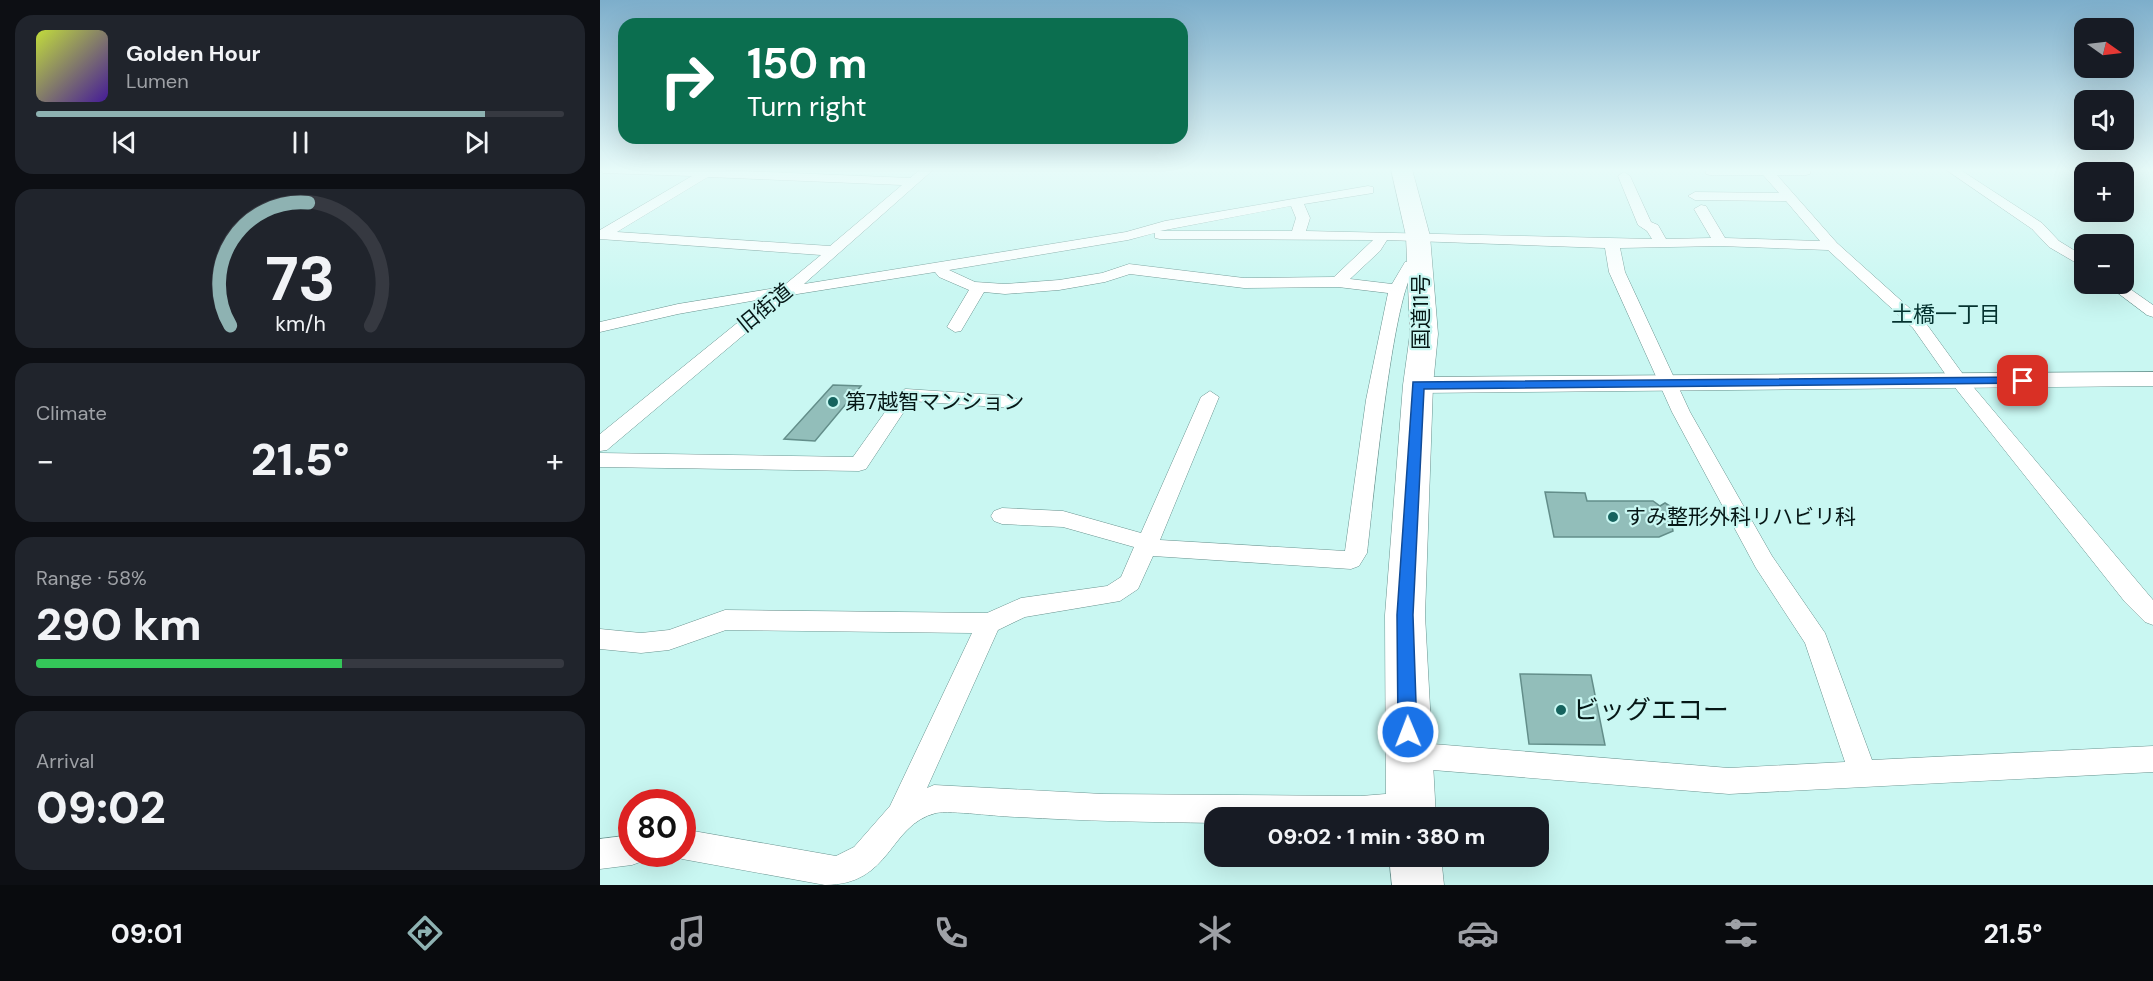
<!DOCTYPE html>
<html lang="en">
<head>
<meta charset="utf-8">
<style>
  :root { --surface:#171b24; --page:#20242c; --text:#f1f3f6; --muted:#9ea1a6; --line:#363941; --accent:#8eb2b2 }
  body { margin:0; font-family:"DM Sans","Noto Sans JP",sans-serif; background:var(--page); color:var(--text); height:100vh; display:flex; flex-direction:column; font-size:22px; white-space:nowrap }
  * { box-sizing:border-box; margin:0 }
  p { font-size:20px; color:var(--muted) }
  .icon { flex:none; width:33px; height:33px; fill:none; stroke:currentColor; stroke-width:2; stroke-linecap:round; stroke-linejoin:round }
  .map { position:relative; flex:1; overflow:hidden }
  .side { display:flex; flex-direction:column; gap:15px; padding:15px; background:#0d0f14; width:600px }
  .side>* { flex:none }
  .hud { position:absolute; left:18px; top:18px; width:570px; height:126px; border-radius:18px; box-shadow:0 6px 24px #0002; background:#0b6e4f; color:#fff; overflow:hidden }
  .needle { width:39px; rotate:104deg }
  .buttons { position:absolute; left:1474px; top:18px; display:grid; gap:12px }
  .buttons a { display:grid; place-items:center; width:60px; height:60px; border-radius:12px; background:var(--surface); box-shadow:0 6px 24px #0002; font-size:30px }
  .speed { position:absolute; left:18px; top:789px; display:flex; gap:12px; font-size:30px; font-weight:700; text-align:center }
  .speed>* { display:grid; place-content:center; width:78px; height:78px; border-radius:50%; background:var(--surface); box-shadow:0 6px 24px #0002; line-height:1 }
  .speed .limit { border:9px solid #d22; background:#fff; color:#111 }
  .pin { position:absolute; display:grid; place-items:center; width:51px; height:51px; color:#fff; margin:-26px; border-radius:12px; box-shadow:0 3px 9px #0006 }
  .me { position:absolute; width:66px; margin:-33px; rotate:359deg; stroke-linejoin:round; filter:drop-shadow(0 0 4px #0008) }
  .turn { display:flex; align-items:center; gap:21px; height:126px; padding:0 30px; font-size:27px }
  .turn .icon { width:78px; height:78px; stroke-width:2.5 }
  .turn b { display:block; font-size:42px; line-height:51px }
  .big { font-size:45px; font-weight:800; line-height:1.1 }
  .side .tile { flex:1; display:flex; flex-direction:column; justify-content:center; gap:9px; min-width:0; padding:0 21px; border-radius:18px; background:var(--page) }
  .side .dial { align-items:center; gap:0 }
  .dial svg { height:156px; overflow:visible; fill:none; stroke:var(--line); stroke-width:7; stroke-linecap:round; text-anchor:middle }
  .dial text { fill:var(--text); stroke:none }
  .song { display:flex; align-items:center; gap:18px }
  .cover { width:72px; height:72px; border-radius:9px; background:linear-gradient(135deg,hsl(70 70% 55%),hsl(260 70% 35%)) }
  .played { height:6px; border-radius:3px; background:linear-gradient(90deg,var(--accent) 85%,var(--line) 85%) }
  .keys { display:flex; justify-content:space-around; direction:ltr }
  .heat { display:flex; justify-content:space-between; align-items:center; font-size:33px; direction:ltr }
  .charge { height:9px; border-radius:4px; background:linear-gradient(90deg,#34c759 58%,var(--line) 0) }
  .trip { position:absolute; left:604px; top:807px; width:345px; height:60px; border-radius:18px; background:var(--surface); box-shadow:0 6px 24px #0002; font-weight:800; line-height:60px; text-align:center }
  .tab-bar { display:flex; height:96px; justify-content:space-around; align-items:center; background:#090b0e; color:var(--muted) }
  .tab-bar .icon { width:42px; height:42px }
  .tab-bar .active { color:var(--accent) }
  .tab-bar b { font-size:27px; color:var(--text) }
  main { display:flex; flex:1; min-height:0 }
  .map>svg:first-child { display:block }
</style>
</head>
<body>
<main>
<section class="side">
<div class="tile">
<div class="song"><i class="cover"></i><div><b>Golden Hour</b><p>Lumen</p></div></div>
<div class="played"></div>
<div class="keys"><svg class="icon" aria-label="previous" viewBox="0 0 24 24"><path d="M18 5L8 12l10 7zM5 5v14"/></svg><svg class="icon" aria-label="pause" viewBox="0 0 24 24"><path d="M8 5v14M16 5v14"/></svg><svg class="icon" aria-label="next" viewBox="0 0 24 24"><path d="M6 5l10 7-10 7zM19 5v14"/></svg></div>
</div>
<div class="tile dial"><svg viewBox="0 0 100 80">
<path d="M14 69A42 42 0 1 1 86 69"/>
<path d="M14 69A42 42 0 0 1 54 6" stroke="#8eb2b2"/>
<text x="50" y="56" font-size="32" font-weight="700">73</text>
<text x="50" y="72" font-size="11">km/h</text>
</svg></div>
<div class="tile"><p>Climate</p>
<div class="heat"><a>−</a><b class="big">21.5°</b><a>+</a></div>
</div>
<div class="tile"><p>Range · 58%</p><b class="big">290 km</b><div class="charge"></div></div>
<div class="tile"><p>Arrival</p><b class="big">09:02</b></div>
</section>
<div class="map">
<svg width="1553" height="885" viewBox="0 0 1553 885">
  <rect width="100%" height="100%" fill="#c9f7f2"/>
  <!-- building -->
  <g fill="#92beba" stroke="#638e8a" stroke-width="1.5">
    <path d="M233 385 261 386 215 441 184 439Z"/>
    <path d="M945 492 985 493 987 501H1053L1060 506 1065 503 1081 513 1071 521 1073 531 1059 537H954Z"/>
    <path d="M920 674 991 675 1005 745 929 744Z"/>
  </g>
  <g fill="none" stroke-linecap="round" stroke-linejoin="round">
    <!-- street casing -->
    <g stroke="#69938f" stroke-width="1">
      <g id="street">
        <path d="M0 169H93L310 178 321 169H334L204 284 526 232 565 221 768 186 773 187V193L704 204 710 218 706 231 1052 239 1047 231 1038 225 1018 176 1024 172 1030 176 1051 222 1058 225 1066 239 1111 238 1094 209 1101 205 1106 206 1125 238 1220 241 1186 201 1095 200 1088 196 1095 192 1179 193 1163 175H1110L1106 174 1105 169H1211L1210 174 1206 175H1177L1237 243 1325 322 1365 377 1553 600V625L1545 622 1525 602 1353 385 1313 328 1228 250 1120 246 1020 248 1025 272 1090 412 1172 556 1225 633 1272 760 1553 746V772L1129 794 808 768 798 764 794 755 798 746 808 742 1129 768 1245 762 1205 643 1156 568 1072 412 1009 272 1005 248 787 240 780 251 750 279 792 284 805 262 820 259 827 263C823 268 820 265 816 268 793 286 772 513 767 553L759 566 751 569 553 556 538 589 520 601 425 617 398 630 327 788 334 785 503 794 761 796 810 792 820 796 824 806 820 816 615 818V823C549 822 484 821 418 817 400 817 350 810 336 813 288 825 292 885 225 885L82 859 71 854H82V829L236 856 254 847 290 806 372 633 126 630 69 650 41 653 0 649V629L41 633 69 630 125 610 387 613 421 598 507 586 521 577 534 547 463 527 402 524 394 521 391 516 394 511 402 508 463 511 541 533 601 397 610 391 619 397 560 540 745 551 766 400 788 293 738 287 644 288 530 274 505 282 459 290 405 294 384 292 361 331 355 332 347 327 369 290 339 277 335 272 191 295 7 450 0 451V434L168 298 78 314 0 332V322L78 304 182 287 221 255 0 239V230L92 176 3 173ZM108 177 302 185 230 246 17 232ZM691 206 696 218 692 231H560ZM555 233V238L560 239 773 240 734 277 644 278 529 264 502 273 459 280 405 284 375 282 349 270 528 240Z"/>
        <path d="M1345 169H1359L1442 223 1459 241 1485 257V268L1449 247 1432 229Z"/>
        <path d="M1506 284H1523L1553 305V317L1547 315Z"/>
        <path d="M306 389 412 396 421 402 412 408 311 401 266 469 259 471 0 467V453L253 457 300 391Z"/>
        <path d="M32 835V854H46L43 861 32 865 0 869V839Z"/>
      </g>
    </g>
    <!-- secondary casing -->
    <g stroke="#69938f" stroke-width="1">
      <path id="secondary" d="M1553 372V386L818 393 809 390 806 385 809 380 818 377Z"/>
    </g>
    <!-- highway casing -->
    <g stroke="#69938f" stroke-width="1">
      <g id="highway">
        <path d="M791 169H812L830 236 838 334 833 385 825 615 836 818H786L785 615 803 385 810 334 806 236Z"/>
        <path d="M789 856H841L844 885H792Z"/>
      </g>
    </g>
    <!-- street -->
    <use href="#street" fill="#fff" fill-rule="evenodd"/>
    <!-- secondary -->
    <use href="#secondary" fill="#fff" fill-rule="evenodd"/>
    <!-- highway -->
    <use href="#highway" fill="#fff" fill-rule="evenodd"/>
  </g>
  <!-- sky -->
  <linearGradient id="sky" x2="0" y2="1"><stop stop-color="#7daecb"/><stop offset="0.58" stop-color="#e7fbf9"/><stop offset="1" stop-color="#e7fbf9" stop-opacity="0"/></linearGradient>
  <rect width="1553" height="293" fill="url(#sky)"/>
  <!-- route -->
  <path fill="#1a73e8" stroke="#114b97" stroke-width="1.5" d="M1423 377 1428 378V383L824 389 813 615 817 732 815 738 808 741 801 738 798 732 797 615 813 382Z"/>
  <!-- markers -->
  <g fill="#15635e" stroke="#c9f7f2" stroke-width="2">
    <circle cx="233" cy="402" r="6"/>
    <circle cx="1013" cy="517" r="6"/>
    <circle cx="961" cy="710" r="6"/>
  </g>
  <g text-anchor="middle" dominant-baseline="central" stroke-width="4.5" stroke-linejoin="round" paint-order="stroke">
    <!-- street labels -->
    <g font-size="21" fill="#061716" stroke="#c9f7f2">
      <text transform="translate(165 308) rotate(-39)">旧街道</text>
      <text transform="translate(821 312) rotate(-90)">国道11号</text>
    </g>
    <!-- poi labels -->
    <g font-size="21" fill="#061716" stroke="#c9f7f2" text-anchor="start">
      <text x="245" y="402">第7越智マンション</text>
      <text x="1025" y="517">すみ整形外科リハビリ科</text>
    </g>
    <!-- neighbourhood labels -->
    <g font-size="22" fill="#04322f" stroke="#c9f7f2">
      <text x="1346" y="314">土橋一丁目</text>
    </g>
    <!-- near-poi labels -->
    <g font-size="26" fill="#061716" stroke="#c9f7f2" text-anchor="start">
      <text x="973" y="710">ビッグエコー</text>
    </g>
  </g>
</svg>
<div class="buttons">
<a><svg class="needle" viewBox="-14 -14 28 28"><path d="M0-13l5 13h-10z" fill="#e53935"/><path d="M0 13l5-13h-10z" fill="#9ea1a6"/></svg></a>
<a><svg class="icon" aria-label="sound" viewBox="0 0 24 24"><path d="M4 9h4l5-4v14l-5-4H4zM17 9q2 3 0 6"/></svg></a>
<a>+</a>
<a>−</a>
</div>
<div class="speed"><div class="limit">80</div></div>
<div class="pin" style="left:1423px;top:381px;background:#d93025"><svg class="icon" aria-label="arrive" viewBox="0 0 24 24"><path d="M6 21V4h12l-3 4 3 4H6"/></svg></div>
<svg class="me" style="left:808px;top:732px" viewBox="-20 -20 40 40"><circle r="17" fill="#1a73e8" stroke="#fff" stroke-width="3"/><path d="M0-11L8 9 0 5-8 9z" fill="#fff"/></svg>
<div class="trip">09:02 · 1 min · 380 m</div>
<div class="hud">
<div class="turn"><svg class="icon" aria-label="right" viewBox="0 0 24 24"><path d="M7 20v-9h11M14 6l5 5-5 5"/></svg><div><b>150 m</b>Turn right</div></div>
</div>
</div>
</main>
<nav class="tab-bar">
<b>09:01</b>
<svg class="icon active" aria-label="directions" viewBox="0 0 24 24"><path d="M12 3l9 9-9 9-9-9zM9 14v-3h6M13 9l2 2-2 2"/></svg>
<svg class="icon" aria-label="music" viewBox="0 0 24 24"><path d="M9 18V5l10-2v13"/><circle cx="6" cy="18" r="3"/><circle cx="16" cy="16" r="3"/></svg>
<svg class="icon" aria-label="phone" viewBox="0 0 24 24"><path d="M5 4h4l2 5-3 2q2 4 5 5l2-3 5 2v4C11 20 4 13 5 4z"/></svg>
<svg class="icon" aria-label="climate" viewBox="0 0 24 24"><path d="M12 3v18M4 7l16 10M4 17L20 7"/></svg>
<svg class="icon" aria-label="car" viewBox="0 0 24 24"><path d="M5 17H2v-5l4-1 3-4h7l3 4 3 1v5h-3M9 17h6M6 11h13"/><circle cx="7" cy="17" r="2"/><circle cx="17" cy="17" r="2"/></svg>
<svg class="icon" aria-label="filters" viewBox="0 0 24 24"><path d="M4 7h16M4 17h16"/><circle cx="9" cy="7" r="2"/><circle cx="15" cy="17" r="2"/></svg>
<b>21.5°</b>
</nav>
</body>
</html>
